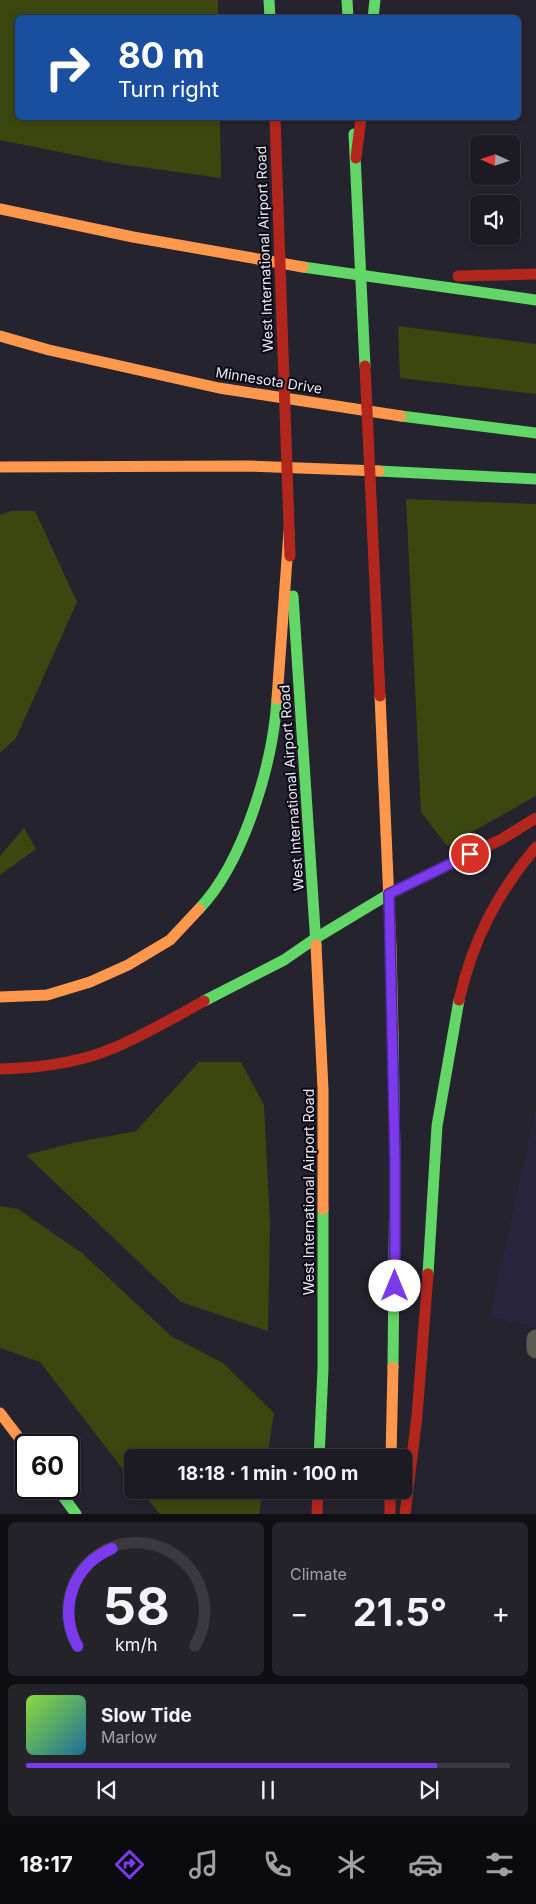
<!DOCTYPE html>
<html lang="en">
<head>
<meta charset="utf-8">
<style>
  :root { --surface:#1c1a22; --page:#25232a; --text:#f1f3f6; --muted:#a0a1a5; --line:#3a3840; --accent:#7c3aed }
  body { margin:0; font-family:Inter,sans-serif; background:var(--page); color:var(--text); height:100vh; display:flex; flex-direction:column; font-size:19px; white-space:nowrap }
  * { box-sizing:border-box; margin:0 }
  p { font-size:16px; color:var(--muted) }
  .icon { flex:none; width:28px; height:28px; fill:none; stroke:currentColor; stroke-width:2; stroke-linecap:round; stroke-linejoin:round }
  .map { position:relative; height:1514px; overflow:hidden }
  .side { display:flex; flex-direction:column; gap:8px; padding:8px; background:#0f0e13; flex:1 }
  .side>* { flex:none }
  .hud { position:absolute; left:15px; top:15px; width:506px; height:105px; border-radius:8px; box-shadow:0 2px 8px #0003,0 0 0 1px var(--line); background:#1a4fa0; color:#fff; overflow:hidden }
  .needle { width:32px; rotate:273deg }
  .tools { position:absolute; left:470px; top:135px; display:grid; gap:10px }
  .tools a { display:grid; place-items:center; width:50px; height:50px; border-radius:8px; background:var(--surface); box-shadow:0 2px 8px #0003,0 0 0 1px var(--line); font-size:25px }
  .speed { position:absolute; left:15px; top:1434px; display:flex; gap:10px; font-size:25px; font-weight:700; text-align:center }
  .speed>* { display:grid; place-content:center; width:65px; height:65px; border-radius:50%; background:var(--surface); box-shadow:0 2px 8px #0003,0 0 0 1px var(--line); line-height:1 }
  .speed .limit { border:2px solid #111; border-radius:8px; background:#fff; color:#111 }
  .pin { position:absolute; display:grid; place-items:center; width:42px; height:42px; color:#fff; margin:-21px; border:2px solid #fff; border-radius:50%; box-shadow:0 1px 5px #0007 }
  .me { position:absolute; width:55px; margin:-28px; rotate:0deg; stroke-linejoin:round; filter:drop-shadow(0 0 4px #0008) }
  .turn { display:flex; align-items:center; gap:18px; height:105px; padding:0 20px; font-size:22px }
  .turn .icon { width:65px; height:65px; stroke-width:2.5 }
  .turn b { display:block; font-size:35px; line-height:42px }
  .big { font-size:38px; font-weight:700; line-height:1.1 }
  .side .tile { flex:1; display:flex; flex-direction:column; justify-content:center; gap:8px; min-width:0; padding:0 18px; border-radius:8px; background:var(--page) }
  .side .dial { align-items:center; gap:0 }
  .dial svg { height:130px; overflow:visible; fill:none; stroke:var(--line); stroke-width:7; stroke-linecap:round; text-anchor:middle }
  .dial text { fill:var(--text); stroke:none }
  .song { display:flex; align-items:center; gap:15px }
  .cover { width:60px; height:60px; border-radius:8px; background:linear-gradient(135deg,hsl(90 70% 55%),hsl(200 70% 35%)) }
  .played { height:5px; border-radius:2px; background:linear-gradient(90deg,var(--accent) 85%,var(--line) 85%) }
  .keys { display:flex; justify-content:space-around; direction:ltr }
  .heat { display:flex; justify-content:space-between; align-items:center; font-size:28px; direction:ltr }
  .side .tiles { flex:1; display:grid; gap:8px; grid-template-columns:1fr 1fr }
  .tile:last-child { grid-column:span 2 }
  .trip { position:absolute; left:124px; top:1449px; width:288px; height:50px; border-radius:8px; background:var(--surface); box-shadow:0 2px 8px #0003,0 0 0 1px var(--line); font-weight:700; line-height:50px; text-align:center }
  .tab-bar { display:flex; height:80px; justify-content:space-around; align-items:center; background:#0b0a0e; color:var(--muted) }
  .tab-bar .icon { width:35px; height:35px }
  .tab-bar .current { color:var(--accent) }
  .tab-bar b { font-size:22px; color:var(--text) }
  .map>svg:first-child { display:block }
</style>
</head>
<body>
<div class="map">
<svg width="536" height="1514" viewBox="0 0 536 1514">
  <rect width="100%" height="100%" fill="#25232e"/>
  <!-- built -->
  <path fill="#29253e" d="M536 1107V1327L490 1317Z"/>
  <!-- green -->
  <g fill="#3c460f">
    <path d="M0 0H218V17L18 18V118H220L221 178 119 164 0 140Z"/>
    <path d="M398 326 536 344V394L400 378Z"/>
    <path d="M406 499 536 504V796L447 846 421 812Z"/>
    <path d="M11 511H35L77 602 16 738 0 753V515Z"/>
    <path d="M24 828 36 849 0 875V856Z"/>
    <path d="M199 1062H241L264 1105 270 1223 268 1331 181 1302 26 1155 73 1143 136 1131Z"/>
    <path d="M0 1206 18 1209 82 1253 171 1336 223 1363 274 1413 267 1457 132 1458V1481L40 1362 0 1348Z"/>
    <path d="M140 1490H263L259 1514H160Z"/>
  </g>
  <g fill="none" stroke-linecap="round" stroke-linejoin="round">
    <!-- lane -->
    <path stroke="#5e5a51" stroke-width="19" d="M536 1339V1349"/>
    <!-- fast -->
    <g stroke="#63d668" stroke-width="11">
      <path d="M269 0 270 18"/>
      <path d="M347 0 348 18"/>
      <path d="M373 18 375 0"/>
      <path d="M354 134 365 366"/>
      <path d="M303 267 536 300"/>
      <path d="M401 416 536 433"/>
      <path d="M379 471 536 479"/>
      <path d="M293 596 316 945"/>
      <path d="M199 909C244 862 273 763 277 699"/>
      <path d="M204 1001 284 960 316 938 389 894 452 863"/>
      <path d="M393 1033 395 1162 393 1367"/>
      <path d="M428 1274 437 1126 459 1000"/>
      <path d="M319 1458 323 1369V1209"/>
      <path d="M57 1488 76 1514"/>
    </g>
    <!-- slow -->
    <g stroke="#ff974d" stroke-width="11">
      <path d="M0 209 133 237 303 267"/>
      <path d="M0 336 49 350 219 388 401 416"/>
      <path d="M0 467 249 466 379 471"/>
      <path d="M380 696 391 947 393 1033"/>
      <path d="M277 699 289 531"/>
      <path d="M316 945 323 1089V1209"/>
      <path d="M0 997 47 995 90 982 128 965 170 940 199 909"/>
      <path d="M0 1413 26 1447"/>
      <path d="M391 1458 393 1367"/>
    </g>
    <!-- jam -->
    <g stroke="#b3261e" stroke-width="11">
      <path d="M275 118 290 556"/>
      <path d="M356 158 361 118"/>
      <path d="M458 276 536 274"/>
      <path d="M365 366 380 696"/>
      <path d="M452 863 502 839 536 818"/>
      <path d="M459 1000C473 940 496 895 536 847"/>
      <path d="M0 1069C39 1068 80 1063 116 1047 146 1034 175 1017 204 1001"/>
      <path d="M390 1490V1514"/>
      <path d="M317 1514 318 1490"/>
      <path d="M405 1514 417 1416 428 1274"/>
    </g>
  </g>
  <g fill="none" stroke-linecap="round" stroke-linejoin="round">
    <!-- route casing -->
    <g stroke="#51269a" stroke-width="12">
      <path id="route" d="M395 1286V1162L389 894 470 854"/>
    </g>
    <!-- route -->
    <use href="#route" stroke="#7c3aed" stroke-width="9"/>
  </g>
  <g text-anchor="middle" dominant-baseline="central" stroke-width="4" stroke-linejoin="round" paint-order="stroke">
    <!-- street labels -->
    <g font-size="14" fill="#eceaf8" stroke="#0b0a13">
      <text transform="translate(264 249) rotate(-92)">West International Airport Road</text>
      <text transform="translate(269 380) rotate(9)">Minnesota Drive</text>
      <text transform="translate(291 788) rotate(-94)">West International Airport Road</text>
      <text transform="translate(308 1192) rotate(-90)">West International Airport Road</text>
    </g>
  </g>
</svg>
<div class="tools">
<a><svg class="needle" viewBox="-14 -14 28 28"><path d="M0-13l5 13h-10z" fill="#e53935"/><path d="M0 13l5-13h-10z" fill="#a0a1a5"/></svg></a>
<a><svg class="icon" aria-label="sound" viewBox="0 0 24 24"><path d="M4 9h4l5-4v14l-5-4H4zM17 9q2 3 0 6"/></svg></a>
</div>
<div class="speed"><div class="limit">60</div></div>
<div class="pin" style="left:470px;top:854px;background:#d93025"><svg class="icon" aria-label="arrive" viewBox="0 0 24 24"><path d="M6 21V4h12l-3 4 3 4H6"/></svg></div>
<svg class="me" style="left:395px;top:1286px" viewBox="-20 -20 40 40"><circle r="19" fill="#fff"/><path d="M0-13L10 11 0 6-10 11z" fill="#7c3aed"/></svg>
<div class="trip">18:18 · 1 min · 100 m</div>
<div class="hud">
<div class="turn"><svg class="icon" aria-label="right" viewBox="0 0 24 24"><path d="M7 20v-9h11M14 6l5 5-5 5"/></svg><div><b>80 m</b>Turn right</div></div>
</div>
</div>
<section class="side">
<div class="tiles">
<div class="tile dial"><svg viewBox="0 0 100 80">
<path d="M14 69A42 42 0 1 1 86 69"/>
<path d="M14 69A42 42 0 0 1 35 9" stroke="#7c3aed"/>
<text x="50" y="56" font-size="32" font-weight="700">58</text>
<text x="50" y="72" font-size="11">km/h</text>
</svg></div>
<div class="tile"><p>Climate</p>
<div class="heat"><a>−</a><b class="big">21.5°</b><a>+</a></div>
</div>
<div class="tile">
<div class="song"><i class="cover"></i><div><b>Slow Tide</b><p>Marlow</p></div></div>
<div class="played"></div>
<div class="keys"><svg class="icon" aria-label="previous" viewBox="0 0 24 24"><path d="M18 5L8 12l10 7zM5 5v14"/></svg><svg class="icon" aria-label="pause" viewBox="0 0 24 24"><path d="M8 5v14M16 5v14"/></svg><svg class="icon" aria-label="next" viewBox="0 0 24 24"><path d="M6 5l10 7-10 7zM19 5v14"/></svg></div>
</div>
</div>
</section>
<nav class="tab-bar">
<b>18:17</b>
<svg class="icon current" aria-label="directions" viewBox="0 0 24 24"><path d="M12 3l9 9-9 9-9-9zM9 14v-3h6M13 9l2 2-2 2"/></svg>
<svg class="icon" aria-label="music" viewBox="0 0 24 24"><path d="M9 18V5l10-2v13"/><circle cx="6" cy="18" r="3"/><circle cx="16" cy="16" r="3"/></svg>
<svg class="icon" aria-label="phone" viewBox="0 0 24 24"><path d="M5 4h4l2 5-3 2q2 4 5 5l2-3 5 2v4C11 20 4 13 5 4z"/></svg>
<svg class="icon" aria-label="climate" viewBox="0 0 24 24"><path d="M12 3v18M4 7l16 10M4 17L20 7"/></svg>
<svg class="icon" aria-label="car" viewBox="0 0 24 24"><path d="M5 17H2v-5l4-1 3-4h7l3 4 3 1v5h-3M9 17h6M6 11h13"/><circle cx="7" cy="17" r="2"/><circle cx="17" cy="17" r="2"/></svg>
<svg class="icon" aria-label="filters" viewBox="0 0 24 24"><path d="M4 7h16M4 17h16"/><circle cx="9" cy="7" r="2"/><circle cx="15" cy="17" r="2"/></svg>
</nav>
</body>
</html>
